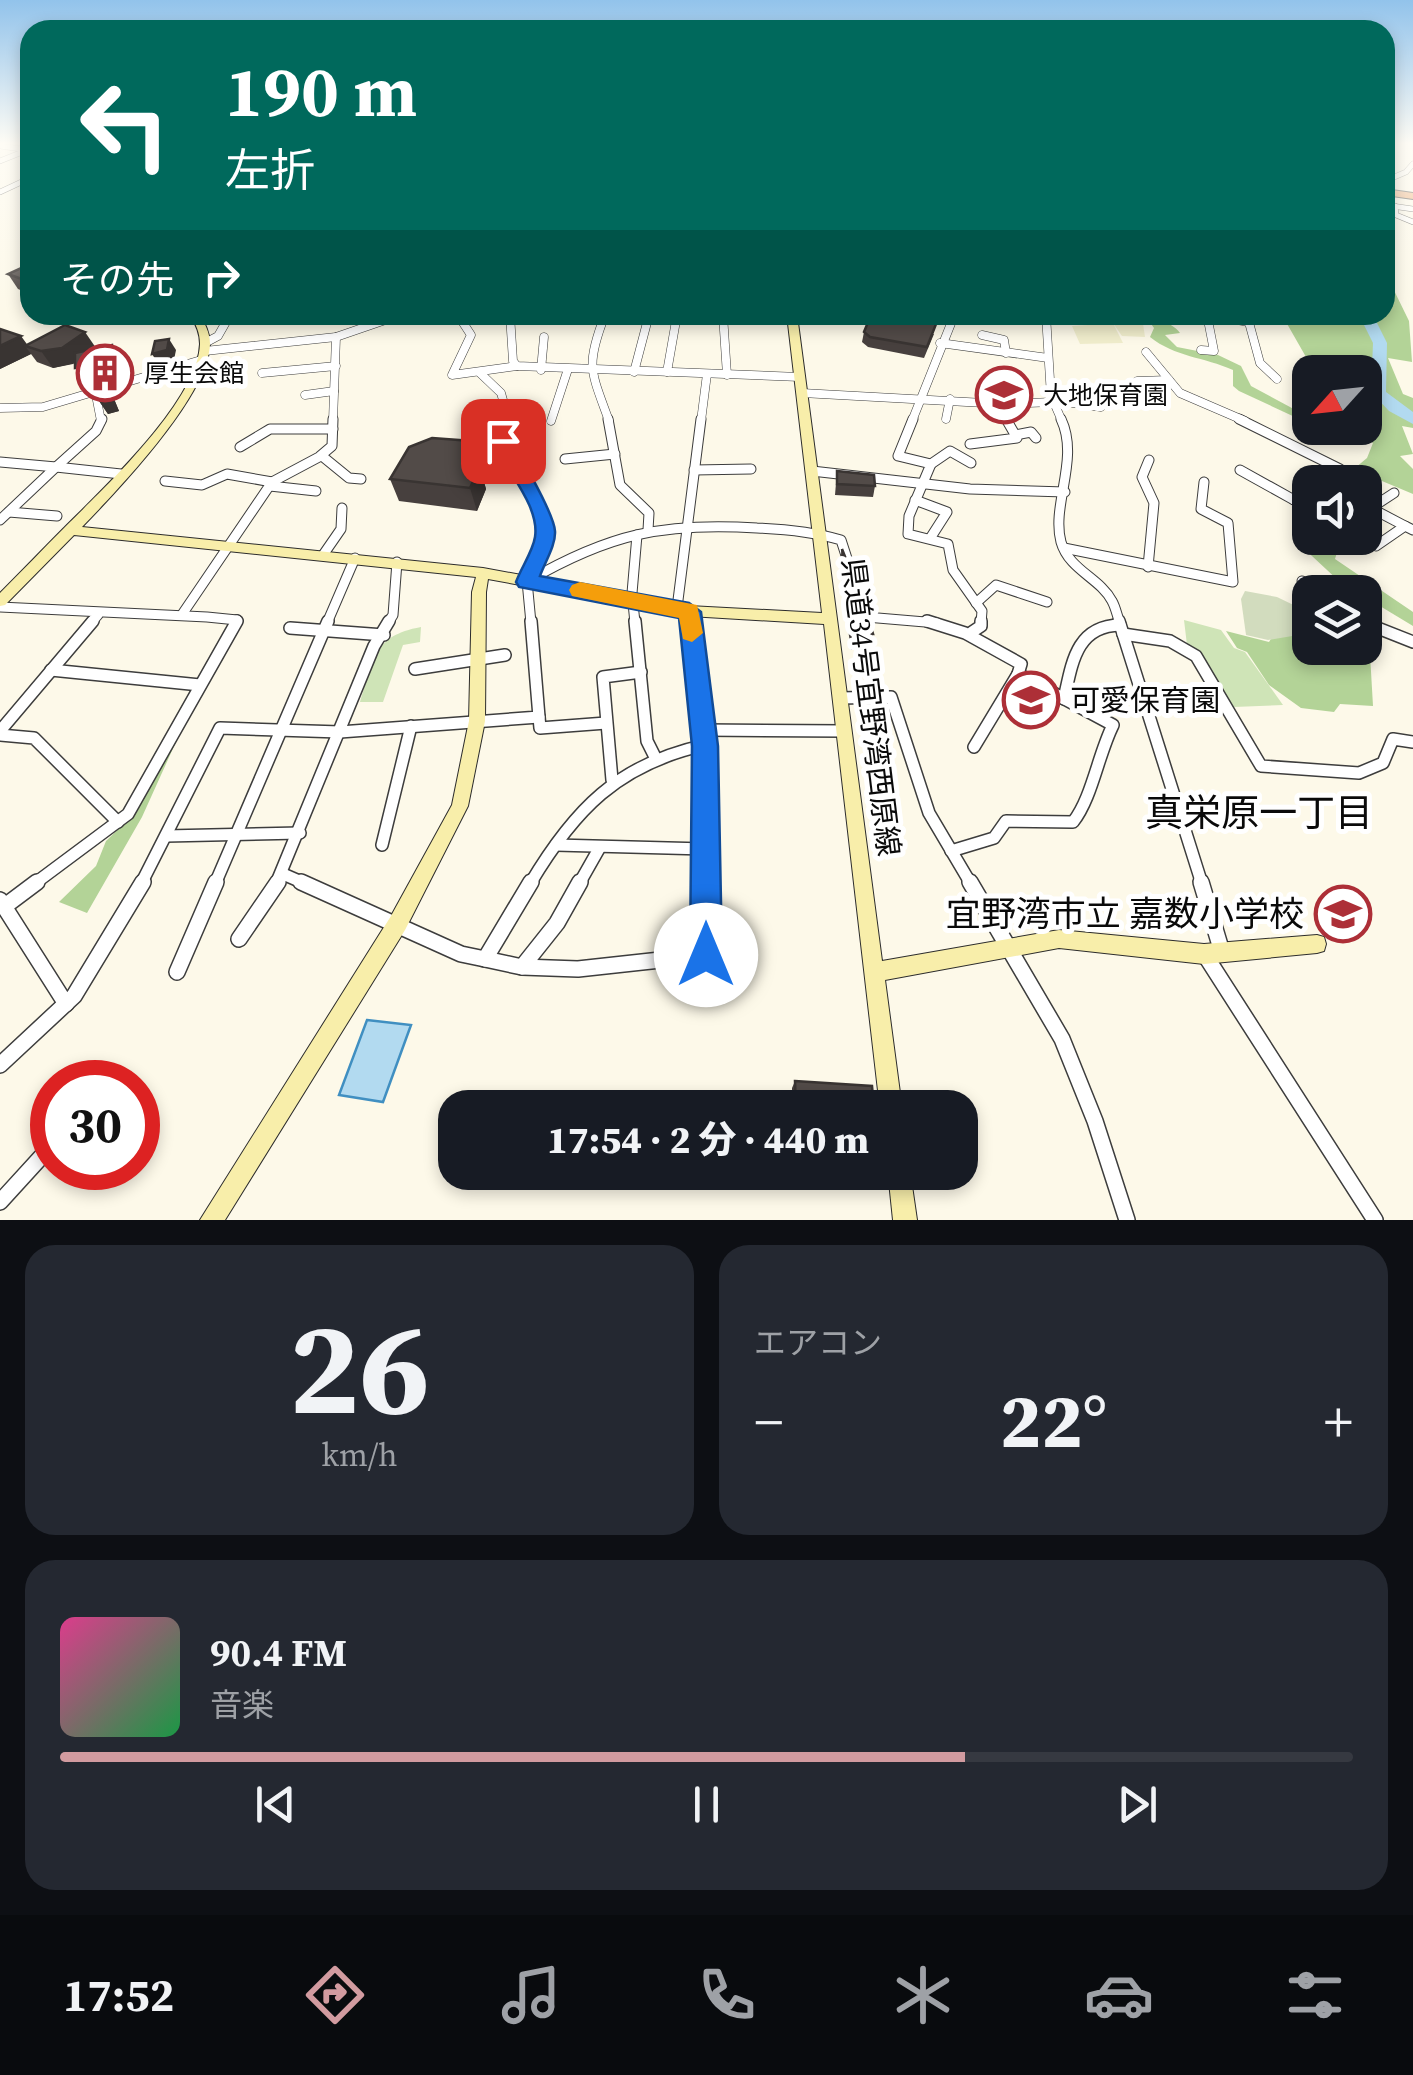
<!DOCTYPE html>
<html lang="ja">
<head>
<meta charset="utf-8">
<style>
  :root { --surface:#171b24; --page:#242831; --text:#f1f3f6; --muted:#9ea1a6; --line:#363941; --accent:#d29ba0 }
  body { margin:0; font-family:"Source Serif 4","Noto Sans JP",serif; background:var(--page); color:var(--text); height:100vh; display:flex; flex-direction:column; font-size:38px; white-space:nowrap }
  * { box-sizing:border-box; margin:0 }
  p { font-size:32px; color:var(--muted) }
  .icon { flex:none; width:55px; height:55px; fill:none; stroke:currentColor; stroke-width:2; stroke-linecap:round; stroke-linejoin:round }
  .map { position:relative; height:1220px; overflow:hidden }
  .panel { display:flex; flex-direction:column; gap:25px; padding:25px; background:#0d0f14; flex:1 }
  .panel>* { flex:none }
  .guide { position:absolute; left:20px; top:20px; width:1375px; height:305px; border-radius:30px; box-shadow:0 5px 15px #0003; background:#00695c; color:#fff; overflow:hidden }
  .needle { width:65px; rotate:243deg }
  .buttons { position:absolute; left:1292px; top:355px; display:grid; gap:20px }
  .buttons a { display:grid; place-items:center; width:90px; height:90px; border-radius:20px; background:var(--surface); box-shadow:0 5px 15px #0003; font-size:50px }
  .speed { position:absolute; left:30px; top:1060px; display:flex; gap:20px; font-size:50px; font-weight:700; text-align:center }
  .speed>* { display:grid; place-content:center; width:130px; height:130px; border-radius:50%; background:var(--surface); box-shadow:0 5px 15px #0003; line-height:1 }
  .speed .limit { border:15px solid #d22; background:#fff; color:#111 }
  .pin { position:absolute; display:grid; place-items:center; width:85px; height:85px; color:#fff; margin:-42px; border-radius:20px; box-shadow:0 5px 15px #0006 }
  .me { position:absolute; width:110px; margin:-55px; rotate:0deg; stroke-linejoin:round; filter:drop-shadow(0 0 8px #0008) }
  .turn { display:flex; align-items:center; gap:35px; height:210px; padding:0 40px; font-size:45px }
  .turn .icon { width:130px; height:130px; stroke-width:2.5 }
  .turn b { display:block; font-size:70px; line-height:85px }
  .then { display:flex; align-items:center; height:95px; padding:0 40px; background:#0003; gap:20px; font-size:38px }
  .big { font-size:75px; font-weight:800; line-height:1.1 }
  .panel .widget { flex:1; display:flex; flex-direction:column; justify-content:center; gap:15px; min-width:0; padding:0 35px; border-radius:30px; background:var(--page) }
  .panel .dial { align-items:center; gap:0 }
  .dial b { font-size:130px; line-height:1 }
  .song { display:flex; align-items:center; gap:30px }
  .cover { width:120px; height:120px; border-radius:15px; background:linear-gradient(135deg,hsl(330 70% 55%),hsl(140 70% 35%)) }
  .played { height:10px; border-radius:5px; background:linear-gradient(90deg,var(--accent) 70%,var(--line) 70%) }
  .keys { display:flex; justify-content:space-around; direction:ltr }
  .heat { display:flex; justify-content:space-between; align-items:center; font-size:55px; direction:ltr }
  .panel .tiles { flex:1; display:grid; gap:25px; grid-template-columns:1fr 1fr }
  .widget:last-child { grid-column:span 2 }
  .trip { position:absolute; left:438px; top:1090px; width:540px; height:100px; border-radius:30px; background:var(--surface); box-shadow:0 5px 15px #0003; font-weight:800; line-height:100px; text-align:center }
  .menu { display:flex; height:160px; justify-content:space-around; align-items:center; background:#090b0e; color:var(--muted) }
  .menu .icon { width:70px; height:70px }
  .menu .current { color:var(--accent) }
  .menu b { font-size:45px; color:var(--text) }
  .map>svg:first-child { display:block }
</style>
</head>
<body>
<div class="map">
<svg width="1413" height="1220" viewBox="0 0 1413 1220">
  <rect width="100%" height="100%" fill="#fdf9e9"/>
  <!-- farmland -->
  <path fill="#f0edcc" d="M1107 315 1142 317 1145 337 1122 336 1113 323 1123 343 1080 344 1072 326 1103 324Z"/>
  <!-- green -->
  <g fill="#cfe4b7">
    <path d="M1184 620 1221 630 1234 648 1245 652 1283 705 1234 707 1200 654 1187 645Z"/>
    <path d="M421 627 420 642 403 645 383 702H360C374 660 372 636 421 627Z"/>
  </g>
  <!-- forest -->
  <g fill="#b3d397">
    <path d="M1385 272 1409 321 1412 362 1388 358 1403 394 1413 398V428L1402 426 1413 454 1400 456 1413 469V494L1370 476 1360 482 1343 478 1367 458 1373 443 1350 428H1365V372H1310V384L1303 374 1306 357 1282 315H1385Z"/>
    <path d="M1134 315C1147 315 1172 321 1180 333L1165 335 1177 347 1218 355 1241 366 1251 386 1303 414 1310 413V424L1239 391 1233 386V370C1204 357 1175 357 1150 337L1154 328 1149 321Z"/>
    <path d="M1318 538 1338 549 1335 559 1413 612V626L1365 597V592L1341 583 1298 543Z"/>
    <path d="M1226 631 1269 642 1274 634 1310 632V648H1352L1370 654 1373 706 1340 704 1334 712 1301 708 1269 685 1247 652 1237 648Z"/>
    <path d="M180 733 142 817 87 913 59 902 96 866 106 841 133 815Z"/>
  </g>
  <!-- cemetery -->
  <path fill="#d2dcbe" d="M1245 591 1277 597 1310 613V633L1268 640 1246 635 1241 599Z"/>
  <!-- water -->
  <path fill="#b2daf0" stroke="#408fc1" stroke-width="2.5" d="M367 1020 411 1025 383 1102 339 1095Z"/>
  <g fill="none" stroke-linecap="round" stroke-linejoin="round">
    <!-- river -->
    <path fill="#b2daf0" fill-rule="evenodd" d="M1359 315H1373L1387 343 1386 392 1413 412V424L1389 411 1371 392 1373 343Z"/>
    <!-- street-far4 casing -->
    <g stroke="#3d3d3d" stroke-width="6">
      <g id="street-far4">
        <path d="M0 146 28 150"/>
        <path d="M0 161 30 149"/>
        <path d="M1385 181 1406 172 1413 164"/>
        <path d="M0 192 30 178"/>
        <path d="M1385 205 1413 209"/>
        <path d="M1395 206 1396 215 1413 222"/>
      </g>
    </g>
    <!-- street-far3 casing -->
    <g stroke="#3d3d3d" stroke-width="9">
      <g id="street-far3">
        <path d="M458 315 471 335 452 375 517 366"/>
        <path d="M510 315 513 361 517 366 800 377"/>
        <path d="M605 315C585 366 591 371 609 421"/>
        <path d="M723 315 727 375"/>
        <path d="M1046 315 1051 396 1062 421"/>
        <path d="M1206 315 1249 322"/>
        <path d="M1247 315 1260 363 1277 379"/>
        <path d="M568 316 580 315"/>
        <path d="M982 335 1004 340 1006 353"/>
        <path d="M205 343 218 336 230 315"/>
        <path d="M940 343 1048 358"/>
        <path d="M1201 350 1214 351 1207 315"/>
        <path d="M205 351 336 337 400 315"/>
        <path d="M1146 352 1180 393 1245 421"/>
        <path d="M541 370 544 337"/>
        <path d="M634 372 649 315"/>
        <path d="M667 372 677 315"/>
        <path d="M262 373 336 366"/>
        <path d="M480 373 501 393 509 421"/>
        <path d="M996 381 992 395 1007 421"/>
        <path d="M1137 381 1169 380"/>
        <path d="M95 390 101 421"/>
        <path d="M802 393 1003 404 1053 402"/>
        <path d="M305 395 334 391"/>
        <path d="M1052 400 1101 407"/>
        <path d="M0 408 43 407 201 360"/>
        <path d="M946 419 950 399"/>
        <path d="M333 421 336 337"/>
        <path d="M551 421 568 369"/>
        <path d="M701 421 707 374"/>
        <path d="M912 421 954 316 950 315"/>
      </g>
    </g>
    <!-- street-far2 casing -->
    <g stroke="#3d3d3d" stroke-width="11">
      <g id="street-far2">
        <path d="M510 419 503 441 505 450 542 512 545 536 527 581 531 623"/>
        <path d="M608 419 620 485 649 513 648 530"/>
        <path d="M913 419 898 456 931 464 909 516 908 534 948 544 953 570 982 611 981 623"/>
        <path d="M1061 419C1080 459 1051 505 1061 542 1069 570 1100 578 1112 601 1116 608 1117 616 1120 623"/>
        <path d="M1239 419 1340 469 1320 482"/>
        <path d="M1015 435 1031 432 1036 438"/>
        <path d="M970 444 1017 438 1006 419"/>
        <path d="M240 447 270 429H333"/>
        <path d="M322 456 349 478 361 479"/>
        <path d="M565 459 615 454"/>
        <path d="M0 462 56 467 0 520"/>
        <path d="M931 464 950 451 971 463"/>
        <path d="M56 467 96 431 102 419"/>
        <path d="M56 467 121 474"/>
        <path d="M694 470 751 469"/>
        <path d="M1240 470 1294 500 1310 489"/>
        <path d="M812 471 970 489 1065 492"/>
        <path d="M165 481 202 485 227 474 272 482"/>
        <path d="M270 486 316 491"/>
        <path d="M915 500 947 512 931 537"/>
        <path d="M1294 500 1310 509"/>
        <path d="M1365 505 1405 526"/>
        <path d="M1371 508 1394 493"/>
        <path d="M9 512 57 516"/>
        <path d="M1361 538 1376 546 1405 526 1413 530"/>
        <path d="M1064 548 1233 582 1228 523 1201 509 1204 482"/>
        <path d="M323 555 341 529 342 508"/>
        <path d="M1148 567 1154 503 1142 477 1149 460"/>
        <path d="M528 581C609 534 664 522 757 528 785 529 814 532 841 540L866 617 937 623"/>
        <path d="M1302 581 1317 592"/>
        <path d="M976 603 996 585 1047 602"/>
        <path d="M0 607 207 617 237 620 235 623"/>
        <path d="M677 608 701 419"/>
        <path d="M689 611 690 623"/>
        <path d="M183 613 272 482 319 457 332 446 333 419"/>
        <path d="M91 623 98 615"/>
        <path d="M327 623 355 558"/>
        <path d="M388 623 393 615 397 562"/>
        <path d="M635 623 632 593 637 535"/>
      </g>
    </g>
    <!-- street-far1 casing -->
    <g stroke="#3d3d3d" stroke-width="14">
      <g id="street-far1">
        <path d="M635 621 647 741 655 757"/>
        <path d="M927 621 965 633 1021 664 1018 674 1113 725C1098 755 1092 798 1073 822L1006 821 994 838 951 851"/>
        <path d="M1119 621 1202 884"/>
        <path d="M1365 623 1413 642"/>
        <path d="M290 628 384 635"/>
        <path d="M972 632 981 626V621"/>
        <path d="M1123 634 1170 641 1196 656 1261 766 1359 773 1383 763 1393 739 1413 742"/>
        <path d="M415 669 505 655"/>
        <path d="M51 670 200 685"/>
        <path d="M840 698 891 697 929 813 971 884"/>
        <path d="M1064 699C1072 663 1076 626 1120 625"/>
        <path d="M539 717 540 728 606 723"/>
        <path d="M703 730 844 731"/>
        <path d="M0 731 93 621"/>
        <path d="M0 735 34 738 118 822"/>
        <path d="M705 745 706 884"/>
        <path d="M974 747 1018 674"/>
        <path d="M612 780 603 677 641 672"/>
        <path d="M166 836 300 833"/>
        <path d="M382 845 411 726"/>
        <path d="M556 845 705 849"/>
        <path d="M283 874 306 884"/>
        <path d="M34 884 128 814 237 621"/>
        <path d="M141 884 220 728 340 732 539 717 531 621"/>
        <path d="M215 884 328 621"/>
        <path d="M276 884 374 646 389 621"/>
        <path d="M530 884C574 810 618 764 705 745L690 621"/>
        <path d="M579 884 600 847"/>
      </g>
    </g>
    <!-- street casing -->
    <g stroke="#3d3d3d" stroke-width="18">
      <g id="street">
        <path d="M301 882 461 954 485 959 531 882"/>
        <path d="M970 882 1062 1039 1095 1121 1127 1220"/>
        <path d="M1201 882 1222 952"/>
        <path d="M0 900 66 1004"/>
        <path d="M5 906 37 882"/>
        <path d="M239 939 278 882"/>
        <path d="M1205 955 1375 1220"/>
        <path d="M485 959 522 967 557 923 580 882"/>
        <path d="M522 967 578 969 706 955V882"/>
        <path d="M177 972 216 882"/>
        <path d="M0 1065 74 996 143 882"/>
        <path d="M109 1082 116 1076"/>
        <path d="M0 1202 52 1145"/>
      </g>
    </g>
    <!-- secondary casing -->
    <g stroke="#2c2c2c" stroke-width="2">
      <g id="secondary">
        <path d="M190 315H200C205 324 210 333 210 344 208 396 118 490 82 527L483 568 689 606 822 613 787 315H797L882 961 1059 930 1204 944 1317 935 1324 937 1326 944 1324 951 1317 953 1204 964 1059 948 885 980 902 1108H880L824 624 689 616 488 579 486 592 485 721 468 806 405 930 225 1220H200L391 916 452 805 469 721 472 592 476 577 74 535 5 605 0 606V593C22 571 44 548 65 527 103 489 198 401 200 344 200 333 196 324 190 315Z"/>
        <path d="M888 1172H910L917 1220H893Z"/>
      </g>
    </g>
    <!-- highway casing -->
    <g stroke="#1b1b1b" stroke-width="2">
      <path id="highway" d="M1385 189 1413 193V199L1385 195Z"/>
    </g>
    <!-- street-far4 -->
    <use href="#street-far4" stroke="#fff" stroke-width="5"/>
    <!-- street-far3 -->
    <use href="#street-far3" stroke="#fff" stroke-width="8"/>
    <!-- street-far2 -->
    <use href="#street-far2" stroke="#fff" stroke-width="9"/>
    <!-- street-far1 -->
    <use href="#street-far1" stroke="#fff" stroke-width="11"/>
    <!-- street -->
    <use href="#street" stroke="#fff" stroke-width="15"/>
    <!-- secondary -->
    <use href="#secondary" fill="#f8eeaa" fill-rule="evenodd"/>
    <!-- highway -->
    <use href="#highway" fill="#e89a5d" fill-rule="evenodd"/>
  </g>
  <!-- wall -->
  <g fill="#47403e">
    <path d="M30 264V294L18 289 8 274Z"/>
    <path d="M0 329 27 345 96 348 112 345 122 361 124 375 103 381 112 394 119 411 108 414 97 398 93 383 86 385 75 368V363L53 368 37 362 31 354 0 369Z"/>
    <path d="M864 332 934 334 924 358 868 347 862 342Z"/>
    <path d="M472 441 486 489 477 511 399 501 390 479Z"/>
    <path d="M837 471 875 486 873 497 835 495Z"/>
    <path d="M842 549 873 634 868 650H851L839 566Z"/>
    <path d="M795 1081 874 1108H792V1088Z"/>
  </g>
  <!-- shaded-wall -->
  <g fill="#393432">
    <path d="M85 332 96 348 73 364 53 368 41 351Z"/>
    <path d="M21 336 29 347 25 346 31 354 0 369V346Z"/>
    <path d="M169 339 176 350 174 360 159 365 152 354Z"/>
    <path d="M112 345 122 361 124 375 103 381 112 394 119 411 108 414 97 398 102 381 86 385 75 368Z"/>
    <path d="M472 441 486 489 477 511 470 488 469 466Z"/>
  </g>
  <!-- building -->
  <g fill="#524b48" stroke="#393432" stroke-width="2.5">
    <path d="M30 264V282L8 274Z"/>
    <path d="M871 315H903L936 324 927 347 870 337 864 332Z"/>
    <path d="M65 325 85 332 62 348 41 351 25 346Z"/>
    <path d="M0 329 21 336 0 346Z"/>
    <path d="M169 339 167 350 152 354 155 341Z"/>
    <path d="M112 345 113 359 75 368V353Z"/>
    <path d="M101 378 108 394 97 398 93 380Z"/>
    <path d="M432 438 472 441 476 455 469 466H480L470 488 390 479 409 447Z"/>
    <path d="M837 471 874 475 875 486 837 484Z"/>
    <path d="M842 549 865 607 873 634 855 633Z"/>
    <path d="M795 1081 872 1086 874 1108H796Z"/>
  </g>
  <!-- sky -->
  <linearGradient id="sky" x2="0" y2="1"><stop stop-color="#92c3eb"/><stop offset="0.46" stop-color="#fefcf5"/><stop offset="1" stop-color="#fefcf5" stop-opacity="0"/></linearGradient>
  <rect width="1413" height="312" fill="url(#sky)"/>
  <!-- route -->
  <path fill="#1a73e8" stroke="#114b97" stroke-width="2.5" d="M503 435C514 440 554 515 555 531 556 545 545 562 540 576L689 603 701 612 718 746 722 955 717 966 706 971 695 966 690 955 692 746 679 618 519 587 516 582C521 568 533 551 535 537 540 505 504 469 494 441Z"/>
  <!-- slow -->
  <path fill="#f59e0b" d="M580 582 697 605 703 633 692 642 683 639 679 618 572 596 569 590 572 585Z"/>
  <!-- icons -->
  <defs>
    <g id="building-ring" transform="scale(2.875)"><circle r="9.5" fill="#fff" stroke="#ad2f37" stroke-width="1.5"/><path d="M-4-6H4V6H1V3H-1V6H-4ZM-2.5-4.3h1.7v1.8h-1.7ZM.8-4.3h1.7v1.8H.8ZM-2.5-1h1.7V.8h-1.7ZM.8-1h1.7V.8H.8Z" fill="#ad2f37"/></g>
    <g id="school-ring" transform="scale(2.875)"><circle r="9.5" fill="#fff" stroke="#ad2f37" stroke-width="1.5"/><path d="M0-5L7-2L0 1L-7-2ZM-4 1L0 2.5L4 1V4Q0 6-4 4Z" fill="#ad2f37"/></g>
  </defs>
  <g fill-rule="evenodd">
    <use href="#building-ring" x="105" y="373"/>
    <use href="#school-ring" x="1004" y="395"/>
    <use href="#school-ring" x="1031" y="700"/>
    <use href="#school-ring" x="1343" y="914"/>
  </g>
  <g text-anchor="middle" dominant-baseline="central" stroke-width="10" stroke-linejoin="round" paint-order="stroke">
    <!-- far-poi labels -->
    <g font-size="25" fill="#0a0a0a" stroke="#fff" text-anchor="start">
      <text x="144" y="373">厚生会館</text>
      <text x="1043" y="395">大地保育園</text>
    </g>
    <!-- poi labels -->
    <g font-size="30" fill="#0a0a0a" stroke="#fff" text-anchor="start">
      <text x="1070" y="700">可愛保育園</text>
    </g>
    <!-- street labels -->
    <g font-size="30" fill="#0a0a0a" stroke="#fff">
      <text transform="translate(871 707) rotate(83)">県道34号宜野湾西原線</text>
    </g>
    <!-- near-poi labels -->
    <g font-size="35" fill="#0a0a0a" stroke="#fff" text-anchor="end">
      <text x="1304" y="914">宜野湾市立 嘉数小学校</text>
    </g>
    <!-- near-neighbourhood labels -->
    <g font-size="38" fill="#0a0a0a" stroke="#fff">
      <text x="1259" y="813">真栄原一丁目</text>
    </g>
  </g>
</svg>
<div class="buttons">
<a><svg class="needle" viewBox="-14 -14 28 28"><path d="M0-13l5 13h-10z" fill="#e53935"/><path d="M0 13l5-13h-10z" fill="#9ea1a6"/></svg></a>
<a><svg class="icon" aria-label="sound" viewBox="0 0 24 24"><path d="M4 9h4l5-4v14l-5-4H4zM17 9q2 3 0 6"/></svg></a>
<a><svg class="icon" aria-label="layers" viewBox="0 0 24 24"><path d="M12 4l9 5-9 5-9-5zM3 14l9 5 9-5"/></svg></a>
</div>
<div class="speed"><div class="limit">30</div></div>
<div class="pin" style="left:503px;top:441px;background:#d93025"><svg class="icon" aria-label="arrive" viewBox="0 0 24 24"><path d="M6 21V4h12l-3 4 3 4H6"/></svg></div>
<svg class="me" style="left:706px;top:955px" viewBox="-20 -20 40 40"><circle r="19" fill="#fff"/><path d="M0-13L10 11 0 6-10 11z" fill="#1a73e8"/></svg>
<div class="trip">17:54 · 2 分 · 440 m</div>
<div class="guide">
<div class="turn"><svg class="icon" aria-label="left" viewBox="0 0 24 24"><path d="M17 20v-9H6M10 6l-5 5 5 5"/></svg><div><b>190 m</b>左折</div></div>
<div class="then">その先<svg class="icon" aria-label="right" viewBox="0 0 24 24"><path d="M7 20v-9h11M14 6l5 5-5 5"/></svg></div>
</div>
</div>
<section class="panel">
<div class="tiles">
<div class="widget dial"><b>26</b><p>km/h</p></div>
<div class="widget"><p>エアコン</p>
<div class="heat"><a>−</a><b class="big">22°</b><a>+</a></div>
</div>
<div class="widget">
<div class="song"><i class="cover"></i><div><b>90.4 FM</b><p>音楽</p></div></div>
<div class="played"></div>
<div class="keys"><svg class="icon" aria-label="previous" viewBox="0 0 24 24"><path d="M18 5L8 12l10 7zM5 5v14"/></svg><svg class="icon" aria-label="pause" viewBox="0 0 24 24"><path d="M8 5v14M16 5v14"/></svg><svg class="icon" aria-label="next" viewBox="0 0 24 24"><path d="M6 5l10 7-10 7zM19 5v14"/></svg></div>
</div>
</div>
</section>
<nav class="menu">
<b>17:52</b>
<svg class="icon current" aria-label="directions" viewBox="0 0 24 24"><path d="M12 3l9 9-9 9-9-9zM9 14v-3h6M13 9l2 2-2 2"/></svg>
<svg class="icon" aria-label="music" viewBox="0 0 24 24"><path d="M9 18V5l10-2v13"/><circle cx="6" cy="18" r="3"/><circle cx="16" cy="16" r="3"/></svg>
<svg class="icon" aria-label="phone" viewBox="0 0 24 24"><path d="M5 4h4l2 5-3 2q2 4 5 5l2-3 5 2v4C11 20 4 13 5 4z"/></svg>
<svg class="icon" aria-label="climate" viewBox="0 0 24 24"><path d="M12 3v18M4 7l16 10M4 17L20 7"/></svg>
<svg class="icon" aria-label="car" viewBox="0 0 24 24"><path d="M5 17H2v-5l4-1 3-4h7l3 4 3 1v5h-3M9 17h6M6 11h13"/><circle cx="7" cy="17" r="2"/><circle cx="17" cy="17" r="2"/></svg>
<svg class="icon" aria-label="filters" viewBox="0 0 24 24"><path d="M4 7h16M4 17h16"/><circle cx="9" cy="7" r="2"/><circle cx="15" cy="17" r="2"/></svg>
</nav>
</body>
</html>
